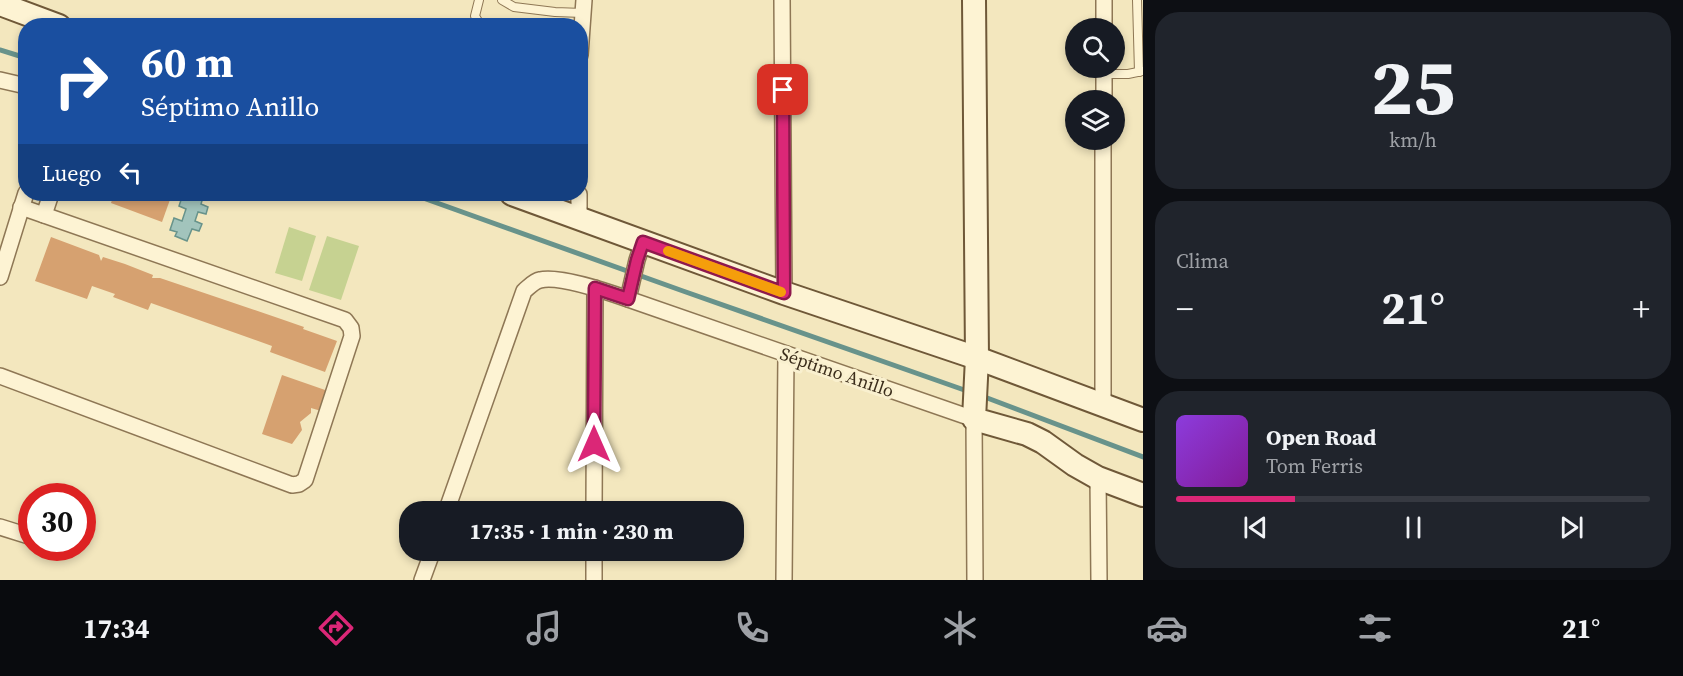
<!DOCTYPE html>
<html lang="es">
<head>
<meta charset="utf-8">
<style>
  :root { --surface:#171b24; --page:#20242c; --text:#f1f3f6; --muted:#9ea1a6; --line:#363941; --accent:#db2777 }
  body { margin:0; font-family:"Source Serif 4",serif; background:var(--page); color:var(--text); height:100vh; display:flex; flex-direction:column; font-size:22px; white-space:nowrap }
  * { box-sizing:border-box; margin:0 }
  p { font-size:20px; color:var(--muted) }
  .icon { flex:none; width:33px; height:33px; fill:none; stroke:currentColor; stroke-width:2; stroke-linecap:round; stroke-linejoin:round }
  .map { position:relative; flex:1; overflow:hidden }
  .panel { display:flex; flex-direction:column; gap:12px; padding:12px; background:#0d0f14; width:540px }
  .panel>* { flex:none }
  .hud { position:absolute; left:18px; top:18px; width:570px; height:183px; border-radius:24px; box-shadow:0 3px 9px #0003; background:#1a4fa0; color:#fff; overflow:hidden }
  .fabs { position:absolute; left:1065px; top:18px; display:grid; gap:12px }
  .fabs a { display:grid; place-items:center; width:60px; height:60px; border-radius:50%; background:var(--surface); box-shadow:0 3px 9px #0003; font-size:30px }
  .speed { position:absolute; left:18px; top:483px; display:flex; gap:12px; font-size:30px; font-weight:700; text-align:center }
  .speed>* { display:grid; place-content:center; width:78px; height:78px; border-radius:50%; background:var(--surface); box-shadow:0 3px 9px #0003; line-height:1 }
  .speed .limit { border:9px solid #d22; background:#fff; color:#111 }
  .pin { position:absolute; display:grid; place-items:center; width:51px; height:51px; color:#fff; margin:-26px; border-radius:12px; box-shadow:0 3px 9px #0006 }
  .me { position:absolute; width:66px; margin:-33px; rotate:0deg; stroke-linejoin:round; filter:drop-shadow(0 0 4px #0008) }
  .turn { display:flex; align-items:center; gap:21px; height:126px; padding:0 24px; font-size:27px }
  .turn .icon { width:78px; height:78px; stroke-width:2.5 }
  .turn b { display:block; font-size:42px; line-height:51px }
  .then { display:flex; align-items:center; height:57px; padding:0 24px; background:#0003; gap:12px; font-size:22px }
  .big { font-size:45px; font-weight:700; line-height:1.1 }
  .panel .widget { flex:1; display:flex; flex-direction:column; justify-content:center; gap:9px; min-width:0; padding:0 21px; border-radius:24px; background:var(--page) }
  .panel .dial { align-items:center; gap:0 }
  .dial b { font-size:78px; line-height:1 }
  .song { display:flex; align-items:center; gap:18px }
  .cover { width:72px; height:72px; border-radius:9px; background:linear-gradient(135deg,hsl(270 70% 55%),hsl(290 70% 35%)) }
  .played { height:6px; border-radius:3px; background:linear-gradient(90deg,var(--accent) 25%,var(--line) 25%) }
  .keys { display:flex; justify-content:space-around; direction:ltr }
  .heat { display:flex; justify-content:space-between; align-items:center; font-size:33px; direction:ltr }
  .trip { position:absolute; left:399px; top:501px; width:345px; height:60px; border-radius:24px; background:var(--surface); box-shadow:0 3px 9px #0003; font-weight:700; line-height:60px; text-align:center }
  .menu { display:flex; height:96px; justify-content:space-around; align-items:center; background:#090b0e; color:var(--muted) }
  .menu .icon { width:42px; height:42px }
  .menu .current { color:var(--accent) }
  .menu b { font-size:27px; color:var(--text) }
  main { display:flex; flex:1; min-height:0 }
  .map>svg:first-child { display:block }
</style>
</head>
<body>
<main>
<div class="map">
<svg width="1143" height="580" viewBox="0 0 1143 580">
  <rect width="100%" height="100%" fill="#f3e7be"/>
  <!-- green -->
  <g fill="#c6d291">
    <path d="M289 227 316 236 302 281 275 273Z"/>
    <path d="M327 236 359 246 341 300 309 290Z"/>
  </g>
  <!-- water -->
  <path fill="#a2c4bc" stroke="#68938b" stroke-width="1.5" d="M183 194 190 197 192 194H204L201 204 208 207 206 214 198 212 195 221 202 224 199 231 192 229 187 241 175 236 177 232 170 230 174 218 182 221 186 209 179 206Z"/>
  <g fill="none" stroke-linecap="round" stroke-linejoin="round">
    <!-- stream -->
    <g stroke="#68938b" stroke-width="5">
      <path d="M0 50 26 58"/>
      <path d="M412 194 683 291 970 392"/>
      <path d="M982 396 1143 457"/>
    </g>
  </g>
  <!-- building -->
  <g fill="#d6a170">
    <path d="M114 194H172L162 222 111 203Z"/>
    <path d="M51 237 99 255 101 261 103 257 125 264 153 275 152 278H160L281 319 304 327 303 329 337 341 325 372 270 352 272 346 151 303 148 310 113 297 115 294 92 286 87 299 35 281Z"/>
    <path d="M282 375 328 391 321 411 311 408V413L300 422 302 430 292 444 262 434Z"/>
  </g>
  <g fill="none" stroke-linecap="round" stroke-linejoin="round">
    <!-- lane casing -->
    <g stroke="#8e7755" stroke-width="10">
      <g id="lane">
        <path d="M479 0 475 16 481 26"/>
        <path d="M502 0 514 7 555 12 583 13"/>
        <path d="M1137 0 1139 72"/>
        <path d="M1104 74H1128L1143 71"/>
      </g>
    </g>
    <!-- street casing -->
    <g stroke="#8e7755" stroke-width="18">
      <g id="street">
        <path d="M782 0 784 293"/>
        <path d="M1104 28V0"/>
        <path d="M580 55 584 0"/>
        <path d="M0 80 26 86"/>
        <path d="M1104 100V68"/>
        <path d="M44 215 51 194"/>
        <path d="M579 219V194"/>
        <path d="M0 277 26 193"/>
        <path d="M628 299 637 260 643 242"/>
        <path d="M0 376 292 485 299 484 305 480 352 336 351 328 345 320 21 207"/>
        <path d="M1103 405V140"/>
        <path d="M1098 478 1099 580"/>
        <path d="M446 512 524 291C529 287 534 281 540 280 559 275 608 292 628 299L974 419 975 580"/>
        <path d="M594 512 595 288"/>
        <path d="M0 527 32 537"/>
        <path d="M422 580 433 550"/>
        <path d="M594 580V550"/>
        <path d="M784 580 786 354"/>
      </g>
    </g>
    <!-- secondary casing -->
    <g stroke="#6f5838" stroke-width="26">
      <g id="secondary">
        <path d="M974 0 977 358 974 419 1027 434 1043 442 1075 465 1098 478 1143 495"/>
        <path d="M0 4 59 26"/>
        <path d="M512 194 784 293 977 358 1143 420"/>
      </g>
    </g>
    <!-- lane -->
    <use href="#lane" stroke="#fdf3d3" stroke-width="8"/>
    <!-- street -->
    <use href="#street" stroke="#fdf3d3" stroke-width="15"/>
    <!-- secondary -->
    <use href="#secondary" stroke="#fdf3d3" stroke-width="22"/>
  </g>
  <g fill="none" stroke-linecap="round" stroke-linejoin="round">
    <!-- route casing -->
    <g stroke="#8e194d" stroke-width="15">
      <path id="route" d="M594 444 595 288 628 299 637 260 643 242 784 293 783 90"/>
    </g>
    <!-- route -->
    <use href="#route" stroke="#db2777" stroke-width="10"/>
    <!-- slow -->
    <path stroke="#f59e0b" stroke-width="10" d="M668 251 781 292"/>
  </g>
  <g text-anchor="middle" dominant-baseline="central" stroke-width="6" stroke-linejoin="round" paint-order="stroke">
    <!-- street labels -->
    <g font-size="18" fill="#3b2d1b" stroke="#f9f0cf">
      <text transform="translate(837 372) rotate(19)">Séptimo Anillo</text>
    </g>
  </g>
</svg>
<div class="fabs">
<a><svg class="icon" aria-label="search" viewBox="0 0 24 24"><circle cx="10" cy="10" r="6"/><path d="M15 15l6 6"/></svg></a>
<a><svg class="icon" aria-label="layers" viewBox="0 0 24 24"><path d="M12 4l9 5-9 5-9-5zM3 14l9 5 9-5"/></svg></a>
</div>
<div class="speed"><div class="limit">30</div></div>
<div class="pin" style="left:783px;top:90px;background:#d93025"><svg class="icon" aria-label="arrive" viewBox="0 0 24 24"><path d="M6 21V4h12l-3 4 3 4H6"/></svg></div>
<svg class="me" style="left:594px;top:444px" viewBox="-20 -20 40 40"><path d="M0-17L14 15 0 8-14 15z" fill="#db2777" stroke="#fff" stroke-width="4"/></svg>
<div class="trip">17:35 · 1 min · 230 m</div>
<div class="hud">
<div class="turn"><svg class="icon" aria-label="right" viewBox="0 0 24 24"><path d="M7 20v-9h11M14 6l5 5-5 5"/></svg><div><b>60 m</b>Séptimo Anillo</div></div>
<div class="then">Luego<svg class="icon" aria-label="left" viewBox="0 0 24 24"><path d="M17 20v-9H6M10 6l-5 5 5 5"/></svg></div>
</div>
</div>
<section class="panel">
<div class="widget dial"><b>25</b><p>km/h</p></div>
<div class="widget"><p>Clima</p>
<div class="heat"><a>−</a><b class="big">21°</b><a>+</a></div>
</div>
<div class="widget">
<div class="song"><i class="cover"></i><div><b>Open Road</b><p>Tom Ferris</p></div></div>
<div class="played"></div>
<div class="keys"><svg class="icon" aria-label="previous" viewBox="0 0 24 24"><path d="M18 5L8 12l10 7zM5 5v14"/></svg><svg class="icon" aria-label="pause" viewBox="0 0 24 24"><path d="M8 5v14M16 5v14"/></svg><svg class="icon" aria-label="next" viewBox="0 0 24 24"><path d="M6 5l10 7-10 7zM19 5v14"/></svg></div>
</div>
</section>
</main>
<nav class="menu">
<b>17:34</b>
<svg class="icon current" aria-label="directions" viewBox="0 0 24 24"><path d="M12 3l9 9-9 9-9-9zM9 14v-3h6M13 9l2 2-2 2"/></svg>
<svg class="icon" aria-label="music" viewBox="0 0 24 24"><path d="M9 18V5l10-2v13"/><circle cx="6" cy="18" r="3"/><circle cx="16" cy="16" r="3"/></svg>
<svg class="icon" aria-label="phone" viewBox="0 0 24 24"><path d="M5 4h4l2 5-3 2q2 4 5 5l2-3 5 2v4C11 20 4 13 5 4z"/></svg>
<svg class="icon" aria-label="climate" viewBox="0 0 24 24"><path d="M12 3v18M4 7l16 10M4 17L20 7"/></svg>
<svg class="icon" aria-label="car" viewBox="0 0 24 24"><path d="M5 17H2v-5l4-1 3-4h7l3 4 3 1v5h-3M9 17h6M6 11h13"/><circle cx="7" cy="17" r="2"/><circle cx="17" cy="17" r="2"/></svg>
<svg class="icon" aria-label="filters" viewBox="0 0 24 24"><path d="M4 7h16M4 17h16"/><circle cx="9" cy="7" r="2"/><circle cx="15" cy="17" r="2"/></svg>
<b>21°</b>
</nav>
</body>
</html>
